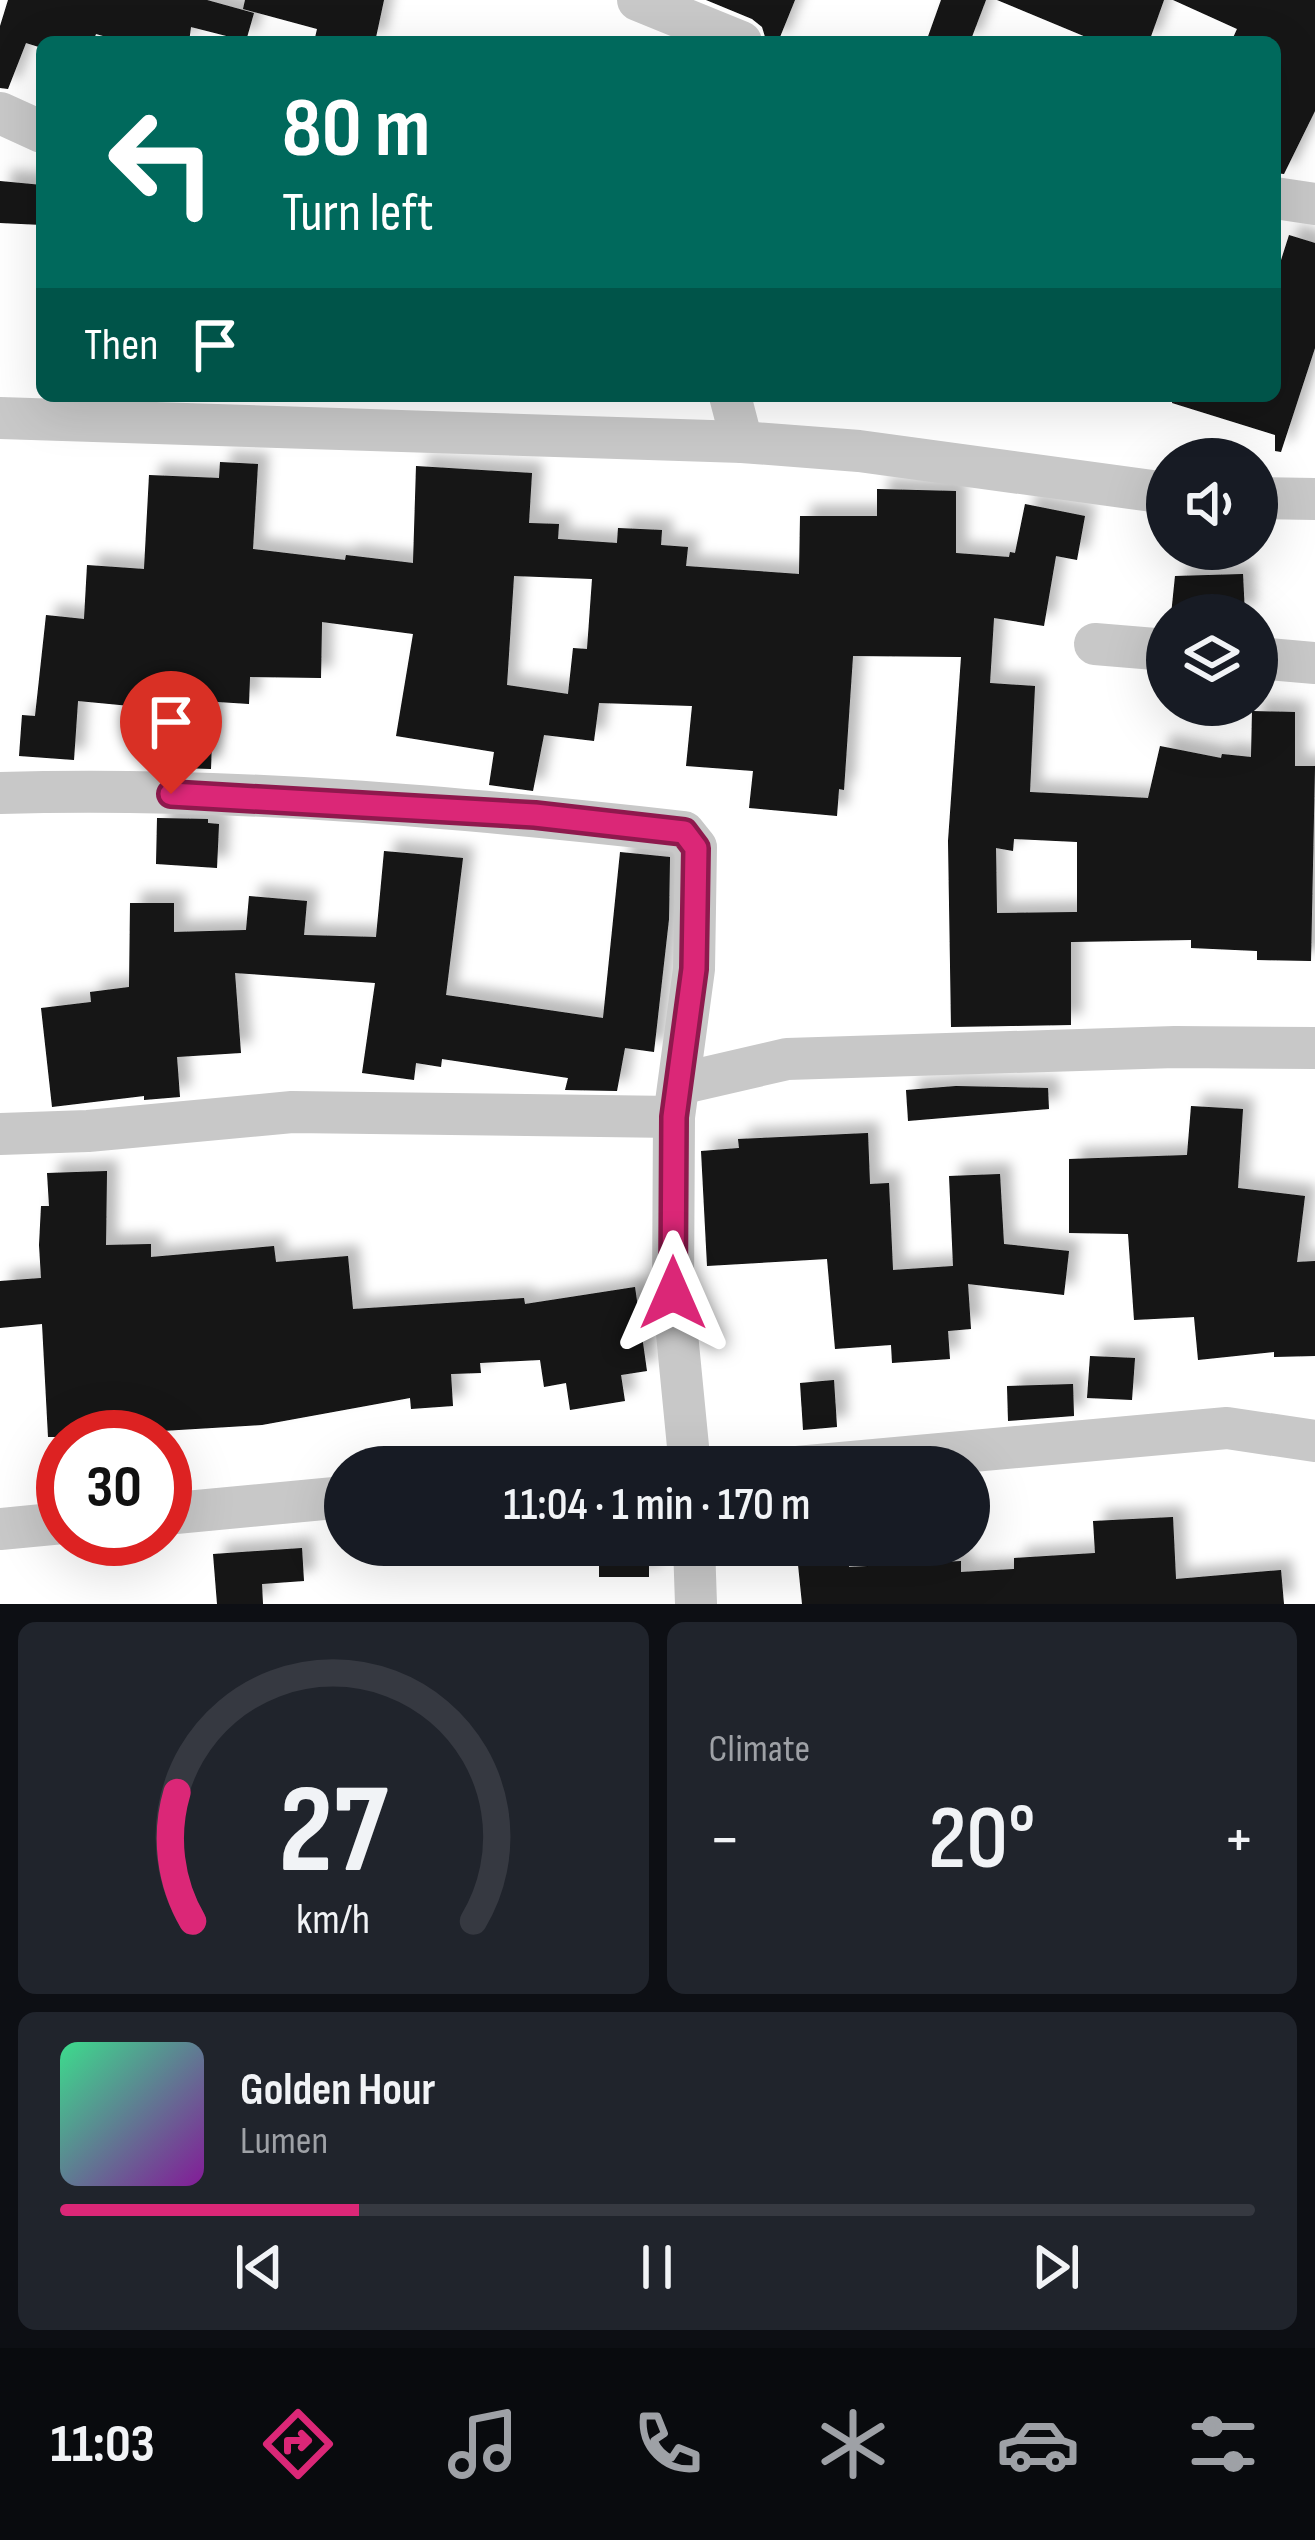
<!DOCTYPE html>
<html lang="en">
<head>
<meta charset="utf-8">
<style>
  :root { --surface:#171b24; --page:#20242c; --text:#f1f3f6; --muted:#9ea1a6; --line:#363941; --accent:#db2777 }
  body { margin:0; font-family:"Sofia Sans Condensed",sans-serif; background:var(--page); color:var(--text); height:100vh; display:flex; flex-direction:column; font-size:45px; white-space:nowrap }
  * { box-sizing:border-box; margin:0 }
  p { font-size:39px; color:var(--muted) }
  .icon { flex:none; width:66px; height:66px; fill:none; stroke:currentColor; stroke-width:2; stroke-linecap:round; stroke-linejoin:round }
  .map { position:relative; height:1604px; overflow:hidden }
  .panel { display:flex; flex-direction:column; gap:18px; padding:18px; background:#0d0f14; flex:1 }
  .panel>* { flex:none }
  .hud { position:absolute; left:36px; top:36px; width:1245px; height:366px; border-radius:18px; box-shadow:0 12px 48px #0002; background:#00695c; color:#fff; overflow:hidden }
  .buttons { position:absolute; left:1146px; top:438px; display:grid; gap:24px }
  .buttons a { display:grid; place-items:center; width:132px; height:132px; border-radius:50%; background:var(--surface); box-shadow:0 12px 48px #0002; font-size:60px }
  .speed { position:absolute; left:36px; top:1410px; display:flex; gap:24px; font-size:60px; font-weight:700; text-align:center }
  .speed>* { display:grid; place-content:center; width:156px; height:156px; border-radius:50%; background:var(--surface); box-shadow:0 12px 48px #0002; line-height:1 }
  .speed .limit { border:18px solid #d22; background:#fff; color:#111 }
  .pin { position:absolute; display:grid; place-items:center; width:102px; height:102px; color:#fff; margin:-123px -51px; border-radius:50% 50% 50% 0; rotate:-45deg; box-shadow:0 0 12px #0007 }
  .pin .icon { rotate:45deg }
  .me { position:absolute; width:132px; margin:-66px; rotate:0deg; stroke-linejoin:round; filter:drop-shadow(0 0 9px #0008) }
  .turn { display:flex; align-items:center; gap:42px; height:252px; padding:0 48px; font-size:54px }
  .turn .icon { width:156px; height:156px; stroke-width:2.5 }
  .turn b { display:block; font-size:84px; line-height:102px }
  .then { display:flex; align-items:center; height:114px; padding:0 48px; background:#0003; gap:24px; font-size:45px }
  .big { font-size:90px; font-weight:600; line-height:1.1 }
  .panel .card { flex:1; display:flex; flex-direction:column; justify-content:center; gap:18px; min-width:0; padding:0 42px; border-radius:18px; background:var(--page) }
  .panel .dial { align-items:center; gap:0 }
  .dial svg { height:312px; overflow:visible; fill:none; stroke:var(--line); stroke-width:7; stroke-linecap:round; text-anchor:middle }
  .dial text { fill:var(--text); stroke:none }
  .song { display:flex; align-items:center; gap:36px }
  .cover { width:144px; height:144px; border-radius:18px; background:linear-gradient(135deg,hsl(150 70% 55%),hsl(290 70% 35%)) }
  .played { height:12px; border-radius:6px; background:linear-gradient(90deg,var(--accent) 25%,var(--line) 25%) }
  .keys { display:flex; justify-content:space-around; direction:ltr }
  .heat { display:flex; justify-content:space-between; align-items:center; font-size:66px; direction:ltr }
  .panel .tiles { flex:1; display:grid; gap:18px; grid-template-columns:1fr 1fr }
  .card:last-child { grid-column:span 2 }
  .trip { position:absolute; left:324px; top:1446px; width:666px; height:120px; border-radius:60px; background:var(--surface); box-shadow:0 12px 48px #0002; font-weight:600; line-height:120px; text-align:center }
  .tabs { display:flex; height:192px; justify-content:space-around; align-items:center; background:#090b0e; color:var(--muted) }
  .tabs .icon { width:84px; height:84px }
  .tabs .selected { color:var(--accent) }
  .tabs b { font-size:54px; color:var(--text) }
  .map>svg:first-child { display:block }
</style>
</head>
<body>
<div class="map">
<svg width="1315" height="1604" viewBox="0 0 1315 1604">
  <defs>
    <filter id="shadow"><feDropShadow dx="11" dy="-11" stdDeviation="6" flood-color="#0004"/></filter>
  </defs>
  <rect width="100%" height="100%" fill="#fff"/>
  <!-- building -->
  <g fill="#121212" fill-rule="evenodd" filter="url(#shadow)">
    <path d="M8 0H207L254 13 246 41 191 27 189 42H124L96 34 93 42H42V48L26 43 8 89 0 88V26Z"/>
    <path d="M245 0H384L375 42H314L317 29 243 9Z"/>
    <path d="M706 0H795L778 42 766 40 762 27 752 19Z"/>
    <path d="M941 0H986L970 42H926Z"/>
    <path d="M997 0H1164L1149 42H1098Z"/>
    <path d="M1173 0H1315V111L1284 174 1275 173V42H1231L1237 29Z"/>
    <path d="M0 181 42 185V225L0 223Z"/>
    <path d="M1289 235 1315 243V348L1281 452 1275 451V435L1172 403 1173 396H1275V279Z"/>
    <path d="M220 462 258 464 253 549 345 560 346 555 413 563 416 466 532 473 529 523 559 524 558 539 617 543 618 528 662 530 661 545 688 547 686 566 799 574 800 516H877V489L956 491V553L1009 557 1010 552 1015 553 1025 504 1085 516 1077 560 1056 556 1044 626 994 618 990 683 1035 686 1030 792 1148 798 1160 746 1221 758 1222 754 1251 757 1252 711 1295 712V766H1315L1311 961 1257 960V951L1191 948V940L1071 942V1025L951 1027 948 841 961 657 853 656 844 790 839 789 837 816 749 808 753 771 686 766 692 706 599 703 594 741 544 735 533 791 489 785 494 752 396 736 413 634 322 622 321 678 250 677 249 704 218 702 217 711H213L211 769 148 767 151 708 78 701 74 760 19 756 22 715 35 716 46 615 84 619 87 565 144 569 149 475 219 478ZM514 576 592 579 587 649 573 648 568 694 507 685ZM1014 839 1077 842V912L997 913 996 848 1013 851Z"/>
    <path d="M1243 574 1245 615H1171L1175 576Z"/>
    <path d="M157 818 208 819V823L219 824 217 868 156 864Z"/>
    <path d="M384 851 463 858 446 995 603 1018 620 852 670 857 669 919 654 1052 625 1048 617 1091 565 1090 568 1078 442 1059 441 1067 416 1063 414 1080 362 1073 375 983 235 973 241 1053 177 1057 180 1097 144 1100V1096L52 1107 41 1008 91 1002 90 992 129 987 130 903H174V932L246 930 249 896 307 901 304 935 376 937Z"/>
    <path d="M956 1086 1048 1088 1049 1109 908 1121 906 1090Z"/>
    <path d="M1191 1106 1243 1109 1238 1188 1305 1196 1297 1262 1315 1261V1356L1274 1357V1352L1198 1360 1194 1317 1134 1320 1128 1234 1069 1233V1159L1187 1155Z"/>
    <path d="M868 1133 870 1184 889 1183 893 1270 953 1266 949 1176 1000 1174 1004 1244 1069 1251 1064 1295 968 1284 971 1329 948 1331 950 1359 892 1363 891 1345 835 1349 827 1259 707 1266 701 1151 739 1148 738 1139Z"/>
    <path d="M107 1171 106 1245 151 1244V1257L274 1246 276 1262 348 1256 353 1309 524 1298 525 1304 635 1287 647 1371 621 1375 625 1401 570 1410 566 1383 544 1387 540 1360 480 1363 481 1373 451 1374 453 1406 411 1409 410 1398 262 1425 162 1431V1437H48L42 1324 0 1328V1281L41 1278 39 1245 41 1206H49L47 1173Z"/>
    <path d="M1090 1356 1135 1358 1132 1400 1087 1398Z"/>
    <path d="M834 1380 837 1427 803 1430 800 1383Z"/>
    <path d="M1073 1384 1074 1416 1008 1421 1007 1386Z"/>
    <path d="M1173 1517 1176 1579 1281 1570 1284 1604H802L796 1545H847L849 1567 961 1561V1572L1014 1569V1558L1095 1553 1093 1521Z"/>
    <rect x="599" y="1545" width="50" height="32"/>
    <path d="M302 1548 304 1581 262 1584 263 1604H217L213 1554Z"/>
  </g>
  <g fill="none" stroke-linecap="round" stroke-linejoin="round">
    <!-- street -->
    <g stroke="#c8c8c8" stroke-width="42">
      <path d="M638 0 741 42"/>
      <path d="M0 113 42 132"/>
      <path d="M1275 198 1315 204"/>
      <path d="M730 396 742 442"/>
      <path d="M0 418 742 442 859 451 1167 493"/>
      <path d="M1257 498 1315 499"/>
      <path d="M1095 644 1167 650"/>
      <path d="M1257 658 1315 663"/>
      <path d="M0 793C225 786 460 807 684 832L696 847 694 969 674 1117 673 1293 690 1467"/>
      <path d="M679 1084 787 1059 1175 1047 1315 1048"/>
      <path d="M0 1134 88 1131 292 1112 674 1117"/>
      <path d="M797 1467 1227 1428 1315 1441"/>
      <path d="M165 1514 345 1497"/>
      <path d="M0 1529 63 1523"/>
      <path d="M694 1545 696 1604"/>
    </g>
  </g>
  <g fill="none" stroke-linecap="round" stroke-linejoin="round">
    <!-- route casing -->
    <g stroke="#8e194d" stroke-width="30">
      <path id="route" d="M171 794 535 815 684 832 696 848 694 969 674 1117 673 1293"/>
    </g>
    <!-- route -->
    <use href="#route" stroke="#db2777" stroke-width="21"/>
  </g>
</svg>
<div class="buttons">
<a><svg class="icon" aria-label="sound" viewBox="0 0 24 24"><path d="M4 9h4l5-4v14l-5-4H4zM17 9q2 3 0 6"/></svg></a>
<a><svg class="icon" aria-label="layers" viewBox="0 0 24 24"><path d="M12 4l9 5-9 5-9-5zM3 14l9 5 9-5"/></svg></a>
</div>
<div class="speed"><div class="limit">30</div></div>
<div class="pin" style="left:171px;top:794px;background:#d93025"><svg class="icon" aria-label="arrive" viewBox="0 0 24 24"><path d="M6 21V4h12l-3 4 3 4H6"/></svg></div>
<svg class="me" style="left:673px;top:1293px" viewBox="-20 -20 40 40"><path d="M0-17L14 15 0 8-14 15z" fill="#db2777" stroke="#fff" stroke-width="4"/></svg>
<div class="trip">11:04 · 1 min · 170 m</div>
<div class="hud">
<div class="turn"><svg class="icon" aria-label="left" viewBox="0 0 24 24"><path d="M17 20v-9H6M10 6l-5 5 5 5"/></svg><div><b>80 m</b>Turn left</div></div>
<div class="then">Then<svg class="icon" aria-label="arrive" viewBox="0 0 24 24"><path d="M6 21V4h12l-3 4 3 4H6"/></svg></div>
</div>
</div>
<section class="panel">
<div class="tiles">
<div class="card dial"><svg viewBox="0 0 100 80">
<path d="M14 69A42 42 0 1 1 86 69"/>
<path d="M14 69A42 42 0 0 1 10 36" stroke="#db2777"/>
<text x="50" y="56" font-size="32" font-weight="700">27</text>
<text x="50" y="72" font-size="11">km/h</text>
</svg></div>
<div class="card"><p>Climate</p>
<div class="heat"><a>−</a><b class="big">20°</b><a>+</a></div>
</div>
<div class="card">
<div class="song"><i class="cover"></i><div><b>Golden Hour</b><p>Lumen</p></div></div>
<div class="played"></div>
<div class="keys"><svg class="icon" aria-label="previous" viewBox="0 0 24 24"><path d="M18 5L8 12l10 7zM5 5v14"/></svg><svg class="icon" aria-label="pause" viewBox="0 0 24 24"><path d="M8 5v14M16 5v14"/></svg><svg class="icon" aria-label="next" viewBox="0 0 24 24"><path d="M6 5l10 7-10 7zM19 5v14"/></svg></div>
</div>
</div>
</section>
<nav class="tabs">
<b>11:03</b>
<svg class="icon selected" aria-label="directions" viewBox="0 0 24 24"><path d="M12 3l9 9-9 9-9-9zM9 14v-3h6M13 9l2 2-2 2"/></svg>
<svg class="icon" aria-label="music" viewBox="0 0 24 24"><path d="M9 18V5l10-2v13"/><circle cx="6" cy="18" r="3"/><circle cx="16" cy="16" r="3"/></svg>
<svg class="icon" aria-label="phone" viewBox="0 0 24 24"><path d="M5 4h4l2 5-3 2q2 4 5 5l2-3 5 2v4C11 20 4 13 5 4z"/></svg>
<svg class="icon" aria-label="climate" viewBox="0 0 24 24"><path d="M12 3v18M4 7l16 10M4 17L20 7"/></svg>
<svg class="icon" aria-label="car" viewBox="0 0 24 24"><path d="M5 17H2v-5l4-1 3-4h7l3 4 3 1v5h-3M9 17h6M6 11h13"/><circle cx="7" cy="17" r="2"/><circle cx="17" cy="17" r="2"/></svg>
<svg class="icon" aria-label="filters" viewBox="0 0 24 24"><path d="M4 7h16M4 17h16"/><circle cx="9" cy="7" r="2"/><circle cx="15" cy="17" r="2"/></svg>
</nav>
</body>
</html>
